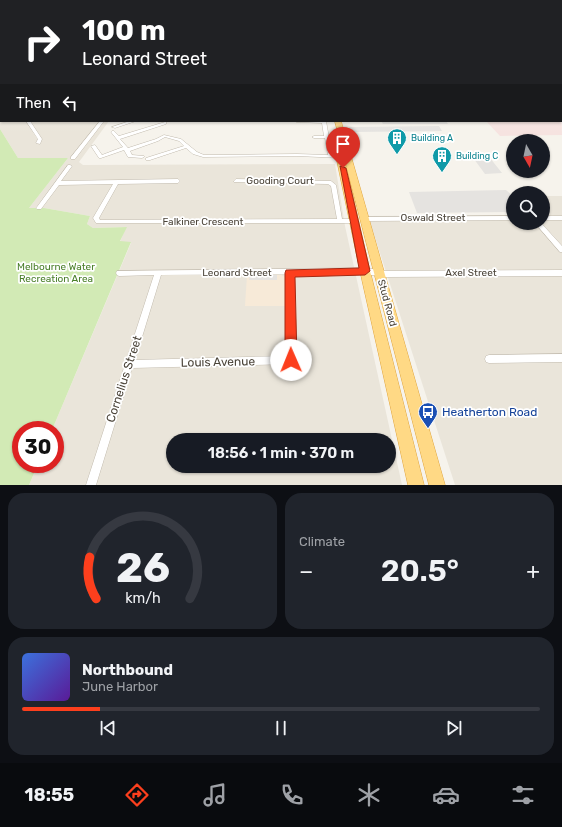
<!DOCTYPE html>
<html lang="en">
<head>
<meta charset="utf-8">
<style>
  :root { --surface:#171b24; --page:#20242c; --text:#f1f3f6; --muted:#9ea1a6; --line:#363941; --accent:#fc3f1d }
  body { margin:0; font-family:Rubik,sans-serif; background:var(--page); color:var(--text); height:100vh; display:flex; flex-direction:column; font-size:15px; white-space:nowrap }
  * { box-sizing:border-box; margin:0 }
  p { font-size:13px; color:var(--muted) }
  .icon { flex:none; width:22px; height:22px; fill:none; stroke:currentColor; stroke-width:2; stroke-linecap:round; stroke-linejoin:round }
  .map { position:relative; height:485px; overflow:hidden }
  .side { display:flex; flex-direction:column; gap:8px; padding:8px; background:#0d0f14; flex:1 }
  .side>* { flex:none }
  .guide { position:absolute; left:0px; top:0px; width:562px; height:122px; box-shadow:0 1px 3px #0004; background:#202124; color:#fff; overflow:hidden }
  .needle { width:26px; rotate:171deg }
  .fabs { position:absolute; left:506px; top:134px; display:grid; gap:8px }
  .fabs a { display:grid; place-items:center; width:44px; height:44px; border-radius:50%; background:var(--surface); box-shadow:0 1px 3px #0004; font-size:20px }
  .speed { position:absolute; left:12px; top:421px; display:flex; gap:8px; font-size:20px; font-weight:700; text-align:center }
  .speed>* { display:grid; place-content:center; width:52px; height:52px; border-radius:50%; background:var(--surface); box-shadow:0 1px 3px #0004; line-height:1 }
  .speed .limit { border:6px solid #d22; background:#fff; color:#111 }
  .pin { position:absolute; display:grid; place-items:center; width:34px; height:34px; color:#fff; margin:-41px -17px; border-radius:50% 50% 50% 0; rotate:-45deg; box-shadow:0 0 4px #0007 }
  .pin .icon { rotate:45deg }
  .me { position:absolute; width:44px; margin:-22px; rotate:359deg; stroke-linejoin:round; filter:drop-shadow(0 0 3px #0008) }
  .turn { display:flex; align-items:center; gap:14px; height:84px; padding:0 16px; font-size:18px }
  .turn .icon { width:52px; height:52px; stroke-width:2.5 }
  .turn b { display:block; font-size:28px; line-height:34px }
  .then { display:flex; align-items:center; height:38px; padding:0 16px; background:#0003; gap:8px; font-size:15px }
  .big { font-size:30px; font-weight:600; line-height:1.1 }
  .side .tile { flex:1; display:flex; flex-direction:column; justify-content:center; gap:6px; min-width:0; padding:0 14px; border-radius:16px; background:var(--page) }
  .side .dial { align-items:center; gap:0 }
  .dial svg { height:104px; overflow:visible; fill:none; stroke:var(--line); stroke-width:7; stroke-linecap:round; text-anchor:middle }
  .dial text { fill:var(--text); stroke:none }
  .song { display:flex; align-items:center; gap:12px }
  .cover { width:48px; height:48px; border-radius:6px; background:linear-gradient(135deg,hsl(220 70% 55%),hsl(270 70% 35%)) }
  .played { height:4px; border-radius:2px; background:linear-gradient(90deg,var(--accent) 15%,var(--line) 15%) }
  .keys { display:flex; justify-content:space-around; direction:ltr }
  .heat { display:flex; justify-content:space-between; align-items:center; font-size:22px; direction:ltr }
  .side .tiles { flex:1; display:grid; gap:8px; grid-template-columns:1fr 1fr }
  .tile:last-child { grid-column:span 2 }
  .trip { position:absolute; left:166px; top:433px; width:230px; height:40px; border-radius:20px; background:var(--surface); box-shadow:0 1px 3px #0004; font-weight:600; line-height:40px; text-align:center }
  .menu { display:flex; height:64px; justify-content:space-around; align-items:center; background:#090b0e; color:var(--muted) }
  .menu .icon { width:28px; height:28px }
  .menu .selected { color:var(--accent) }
  .menu b { font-size:18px; color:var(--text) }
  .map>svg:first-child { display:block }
</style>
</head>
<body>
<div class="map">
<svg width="562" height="485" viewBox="0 0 562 485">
  <rect width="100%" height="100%" fill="#f6f3ec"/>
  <!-- residential -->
  <g fill="#eae5da" fill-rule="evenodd">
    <path d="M0 64 1 121H109L79 162 83 165 335 164 345 226 402 485H29L38 464H55V430H52L131 243 120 242 126 227 93 228 87 224 90 216 44 208H29L68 158H18L0 129ZM173 440H389V466H173Z"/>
    <path d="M543 196H562V485H455L368 216 513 215V223H543V215L546 214 543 210Z"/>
  </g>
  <!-- commercial -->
  <path fill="#f7ead8" d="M247 275H281L285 277 287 306H245Z"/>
  <!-- medical -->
  <path fill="#f6e3e0" d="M561 94 562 135 500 136 486 121H561Z"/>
  <!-- green -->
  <path fill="#d2eab5" d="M0 129 18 158H68L29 208H44L90 216 87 224 93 228 127 227 120 241 131 242 52 430H21V464H38L29 485H0Z"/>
  <!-- parking -->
  <g fill="#e5e3e0">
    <path d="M381 121H446L448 124H383Z"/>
    <path d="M439 126 442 131 351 132 349 127Z"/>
    <path d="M487 154 490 158 502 173 485 174 471 155Z"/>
    <path d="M506 190 513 196V212L417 213 409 192Z"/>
    <path d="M250 275H277V280H249Z"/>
  </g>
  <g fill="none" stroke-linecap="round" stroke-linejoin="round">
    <!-- minor casing -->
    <g stroke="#c2bbae" stroke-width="1">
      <g id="minor">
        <rect x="0" y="68" width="1" height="2"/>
        <rect x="0" y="81" width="1" height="2"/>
        <rect x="0" y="91" width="1" height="2"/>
        <path d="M26 121H30L42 139 40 144 36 143 38 139Z"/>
        <path d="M100 121H104L75 159H71V157Z"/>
        <path d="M130 121H136L115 128 112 127Z"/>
        <path d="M295 121H326L332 155 342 156V158L297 156 203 157 193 154 186 148 150 160H146V158L184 146 179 141 165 137 158 141 130 151 132 155 144 156V157L142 158 128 157 124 150 101 158H99L91 146 95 145 102 155 123 147 111 132 112 131H114L119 136 165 122H166V124L120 139 128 148 156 139 164 135 181 139 197 152 204 155 297 154 328 155 325 138H314L312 137 314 136H324L322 123 297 122Z"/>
        <path d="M68 165H70L72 166 61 181 178 179 180 181 178 183 118 184 99 218 100 220 337 219 331 186 328 184 234 182V181L236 179 331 181 336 185 342 219H354L357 221 354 223H96L93 218 113 184 59 185 41 209H37L36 208 37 207Z"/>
        <path d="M513 216V220L365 221 362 219 365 217Z"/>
        <rect x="543" y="216" width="19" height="4"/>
        <path d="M535 223H541L562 246V252H560Z"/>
        <path d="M365 268 386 271 562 270V276L386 277 365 274H293L295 360 294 363 291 364 132 368 96 485H86L154 275 119 276 117 275 116 273 117 271ZM287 274V356L135 360 161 275Z"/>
        <path d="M562 354V362L489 363 486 362 485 359 486 356 489 355Z"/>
      </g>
    </g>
    <!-- secondary casing -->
    <g stroke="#d6c79b" stroke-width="1">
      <g id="secondary">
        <rect x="561" y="72" width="1" height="3"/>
        <rect x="561" y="92" width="1" height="2"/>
      </g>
    </g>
    <!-- trunk casing -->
    <g stroke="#e0a43c" stroke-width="1">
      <path id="trunk" d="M335 121H341L445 485H429L344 157 370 271 424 485H408L360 271 333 142 337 140 340 141Z"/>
    </g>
    <!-- minor -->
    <use href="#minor" fill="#fff" fill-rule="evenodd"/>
    <!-- secondary -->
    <use href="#secondary" fill="#fff3cd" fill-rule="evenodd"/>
    <!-- trunk -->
    <use href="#trunk" fill="#ffd985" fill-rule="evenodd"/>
  </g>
  <!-- sky -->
  <linearGradient id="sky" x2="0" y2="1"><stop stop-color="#8fc1ec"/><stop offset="0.48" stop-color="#fbfaf6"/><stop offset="1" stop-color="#fbfaf6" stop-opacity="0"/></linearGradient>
  <rect width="562" height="132" fill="url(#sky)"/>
  <!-- route -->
  <path fill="#fc3f1d" stroke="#a42913" d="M340 166 346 168 370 271 365 275 295 277 297 360 295 365 291 366 287 365 285 360V273L286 270 359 268Z"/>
  <!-- icons -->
  <defs>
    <g id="building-pin" transform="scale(1)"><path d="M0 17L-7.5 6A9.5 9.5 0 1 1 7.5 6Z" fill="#0f9aa8" stroke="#fff"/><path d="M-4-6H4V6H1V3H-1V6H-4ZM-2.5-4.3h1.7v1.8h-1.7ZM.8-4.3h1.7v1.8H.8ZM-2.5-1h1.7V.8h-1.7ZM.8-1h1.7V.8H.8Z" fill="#fff"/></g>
    <g id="bus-pin" transform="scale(1)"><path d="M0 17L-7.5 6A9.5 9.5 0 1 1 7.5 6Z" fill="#1a4fb4" stroke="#fff"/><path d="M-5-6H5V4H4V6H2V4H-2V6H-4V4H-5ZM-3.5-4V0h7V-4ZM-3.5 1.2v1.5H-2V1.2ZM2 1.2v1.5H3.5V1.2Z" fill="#fff"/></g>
  </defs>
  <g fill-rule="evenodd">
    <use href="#building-pin" x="397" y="138"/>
    <use href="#building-pin" x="442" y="156"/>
    <use href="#bus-pin" x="428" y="412"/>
  </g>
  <g text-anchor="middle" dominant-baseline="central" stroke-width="3.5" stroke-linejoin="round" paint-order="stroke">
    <!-- far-culture labels -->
    <g font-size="9" fill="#0d838f" stroke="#fff" text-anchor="start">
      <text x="411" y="138">Building A</text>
      <text x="456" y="156">Building C</text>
    </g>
    <!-- street labels -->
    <g font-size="10" fill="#4b4439" stroke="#fff">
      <text x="280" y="181">Gooding Court</text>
      <text x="433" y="218">Oswald Street</text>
      <text x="203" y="222">Falkiner Crescent</text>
      <text x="237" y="273">Leonard Street</text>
      <text x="471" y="273">Axel Street</text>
      <text transform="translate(387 303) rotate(75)">Stud Road</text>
    </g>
    <!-- park labels -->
    <g font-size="10" fill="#4a7f2a" stroke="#fff">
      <text x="56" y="267">Melbourne Water<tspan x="56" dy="12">Recreation Area</tspan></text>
    </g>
    <!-- near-street labels -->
    <g font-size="12" fill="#4b4439" stroke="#fff">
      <text transform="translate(218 362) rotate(-1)">Louis Avenue</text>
      <text transform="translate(124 379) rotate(-72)">Cornelius Street</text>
    </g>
    <!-- near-transit labels -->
    <g font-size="12" fill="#164399" stroke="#fff" text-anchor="start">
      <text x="442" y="412">Heatherton Road</text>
    </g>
  </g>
</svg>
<div class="fabs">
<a><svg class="needle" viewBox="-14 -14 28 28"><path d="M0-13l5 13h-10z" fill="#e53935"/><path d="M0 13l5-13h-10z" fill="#9ea1a6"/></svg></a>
<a><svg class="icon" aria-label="search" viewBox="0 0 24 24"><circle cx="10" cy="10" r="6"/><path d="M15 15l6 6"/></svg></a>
</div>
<div class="speed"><div class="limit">30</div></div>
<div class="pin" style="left:343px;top:168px;background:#d93025"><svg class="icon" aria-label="arrive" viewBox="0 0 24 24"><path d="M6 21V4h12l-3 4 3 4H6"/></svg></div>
<svg class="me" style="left:291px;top:360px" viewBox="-20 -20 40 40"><circle r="19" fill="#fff"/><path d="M0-13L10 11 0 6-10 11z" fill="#fc3f1d"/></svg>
<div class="trip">18:56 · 1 min · 370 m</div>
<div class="guide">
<div class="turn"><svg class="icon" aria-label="right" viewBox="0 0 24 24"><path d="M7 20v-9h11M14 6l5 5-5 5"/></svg><div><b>100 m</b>Leonard Street</div></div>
<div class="then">Then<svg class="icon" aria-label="left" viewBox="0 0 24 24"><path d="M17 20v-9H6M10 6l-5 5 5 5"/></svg></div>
</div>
</div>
<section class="side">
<div class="tiles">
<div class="tile dial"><svg viewBox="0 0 100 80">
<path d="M14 69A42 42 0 1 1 86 69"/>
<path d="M14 69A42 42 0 0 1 9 37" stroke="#fc3f1d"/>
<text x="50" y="56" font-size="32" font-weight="700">26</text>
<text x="50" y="72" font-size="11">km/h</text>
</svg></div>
<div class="tile"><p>Climate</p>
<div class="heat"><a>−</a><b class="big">20.5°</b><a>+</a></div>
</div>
<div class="tile">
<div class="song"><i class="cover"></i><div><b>Northbound</b><p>June Harbor</p></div></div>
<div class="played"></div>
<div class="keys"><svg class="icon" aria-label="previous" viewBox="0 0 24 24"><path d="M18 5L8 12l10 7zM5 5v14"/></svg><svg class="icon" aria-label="pause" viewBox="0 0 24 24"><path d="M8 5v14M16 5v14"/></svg><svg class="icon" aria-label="next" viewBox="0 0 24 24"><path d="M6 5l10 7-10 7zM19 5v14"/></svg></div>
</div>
</div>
</section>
<nav class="menu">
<b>18:55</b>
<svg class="icon selected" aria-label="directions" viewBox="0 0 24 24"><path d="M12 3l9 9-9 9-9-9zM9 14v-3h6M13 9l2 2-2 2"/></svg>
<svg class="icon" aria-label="music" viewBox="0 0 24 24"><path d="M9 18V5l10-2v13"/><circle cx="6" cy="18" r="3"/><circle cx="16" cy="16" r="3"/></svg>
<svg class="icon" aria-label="phone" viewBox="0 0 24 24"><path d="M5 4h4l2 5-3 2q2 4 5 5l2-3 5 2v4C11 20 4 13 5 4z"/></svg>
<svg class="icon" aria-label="climate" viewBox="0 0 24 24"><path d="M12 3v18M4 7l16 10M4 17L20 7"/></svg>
<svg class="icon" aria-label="car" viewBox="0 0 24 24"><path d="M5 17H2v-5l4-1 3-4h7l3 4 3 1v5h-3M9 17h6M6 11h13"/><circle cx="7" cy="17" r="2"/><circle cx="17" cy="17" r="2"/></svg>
<svg class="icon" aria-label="filters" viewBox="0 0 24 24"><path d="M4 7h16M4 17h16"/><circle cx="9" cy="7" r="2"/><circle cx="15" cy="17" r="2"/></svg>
</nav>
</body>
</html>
